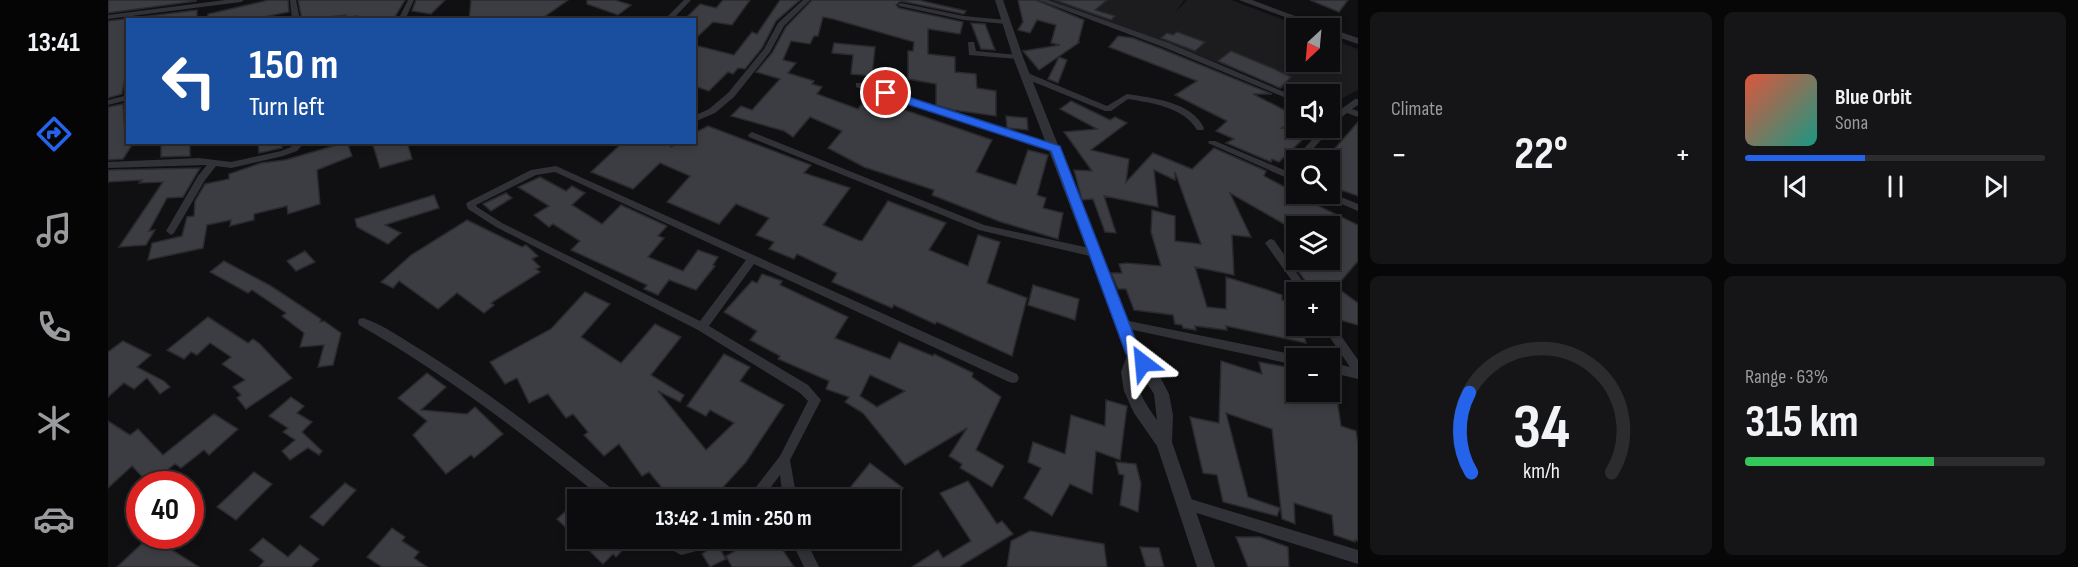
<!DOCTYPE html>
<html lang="en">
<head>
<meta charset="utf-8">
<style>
  :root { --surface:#0c0c0e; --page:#151517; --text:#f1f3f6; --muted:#9a9b9e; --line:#2c2c2e; --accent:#2563eb }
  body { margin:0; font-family:"Sofia Sans Condensed",sans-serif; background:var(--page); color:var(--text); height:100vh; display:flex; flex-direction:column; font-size:22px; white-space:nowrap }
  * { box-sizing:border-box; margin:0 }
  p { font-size:20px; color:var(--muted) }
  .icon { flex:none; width:33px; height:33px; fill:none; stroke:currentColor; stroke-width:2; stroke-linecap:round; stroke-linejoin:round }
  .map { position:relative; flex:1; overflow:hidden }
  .sheet { display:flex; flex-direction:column; gap:12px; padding:12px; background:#070708; width:720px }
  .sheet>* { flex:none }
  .top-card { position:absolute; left:18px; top:18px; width:570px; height:126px; border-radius:0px; box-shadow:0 3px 9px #0003,0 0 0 2px var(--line); background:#1a4fa0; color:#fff; overflow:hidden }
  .needle { width:39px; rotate:206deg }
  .fabs { position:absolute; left:1178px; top:18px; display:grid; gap:12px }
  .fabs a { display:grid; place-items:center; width:54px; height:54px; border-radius:0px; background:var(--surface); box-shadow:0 3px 9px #0003,0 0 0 2px var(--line); font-size:30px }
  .speed { position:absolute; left:18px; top:471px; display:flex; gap:12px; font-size:30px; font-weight:700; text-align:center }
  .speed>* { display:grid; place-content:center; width:78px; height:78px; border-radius:50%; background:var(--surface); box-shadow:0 3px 9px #0003,0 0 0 2px var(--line); line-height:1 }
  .speed .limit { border:9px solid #d22; background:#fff; color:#111 }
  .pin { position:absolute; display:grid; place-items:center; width:51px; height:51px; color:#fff; margin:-26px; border:3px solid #fff; border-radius:50%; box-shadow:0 2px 6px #0007 }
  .me { position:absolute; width:66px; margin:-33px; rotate:331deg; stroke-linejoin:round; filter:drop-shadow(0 0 4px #0008) }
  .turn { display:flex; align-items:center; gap:21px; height:126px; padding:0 24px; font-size:27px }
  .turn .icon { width:78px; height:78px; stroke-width:2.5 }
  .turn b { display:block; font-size:42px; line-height:51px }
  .big { font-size:45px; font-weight:700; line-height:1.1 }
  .sheet .card { flex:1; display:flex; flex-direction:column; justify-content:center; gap:9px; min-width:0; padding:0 21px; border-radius:9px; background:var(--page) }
  .sheet .dial { align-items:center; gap:0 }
  .dial svg { height:156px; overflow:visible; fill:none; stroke:var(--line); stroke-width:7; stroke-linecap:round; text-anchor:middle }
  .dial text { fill:var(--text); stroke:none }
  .song { display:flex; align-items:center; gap:18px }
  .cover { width:72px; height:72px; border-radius:9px; background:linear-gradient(135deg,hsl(10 70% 55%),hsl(170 70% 35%)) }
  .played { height:6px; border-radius:3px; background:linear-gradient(90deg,var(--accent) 40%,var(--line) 40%) }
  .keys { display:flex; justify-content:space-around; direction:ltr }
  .heat { display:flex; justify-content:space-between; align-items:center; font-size:33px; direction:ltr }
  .charge { height:9px; border-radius:4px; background:linear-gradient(90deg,#34c759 63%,var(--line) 0) }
  .sheet .tiles { flex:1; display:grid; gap:12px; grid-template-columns:repeat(2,1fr) }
  .trip { position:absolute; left:459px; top:489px; width:333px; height:60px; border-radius:0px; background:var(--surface); box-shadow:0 3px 9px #0003,0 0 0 2px var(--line); font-weight:700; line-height:60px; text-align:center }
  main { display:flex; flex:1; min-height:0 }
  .tabs { display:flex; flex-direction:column; width:108px; justify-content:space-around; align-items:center; background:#050506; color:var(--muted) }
  .tabs .icon { width:42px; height:42px }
  .tabs .on { color:var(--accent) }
  .tabs b { font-size:27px; color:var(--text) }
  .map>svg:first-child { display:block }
</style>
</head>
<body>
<main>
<nav class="tabs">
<b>13:41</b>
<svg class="icon on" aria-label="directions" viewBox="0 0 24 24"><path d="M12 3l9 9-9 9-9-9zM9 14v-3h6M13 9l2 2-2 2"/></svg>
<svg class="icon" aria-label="music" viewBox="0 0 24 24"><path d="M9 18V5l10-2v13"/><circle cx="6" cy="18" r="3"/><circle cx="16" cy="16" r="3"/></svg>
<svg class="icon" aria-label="phone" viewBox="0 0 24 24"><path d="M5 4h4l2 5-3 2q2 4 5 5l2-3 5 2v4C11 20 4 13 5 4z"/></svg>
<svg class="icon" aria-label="climate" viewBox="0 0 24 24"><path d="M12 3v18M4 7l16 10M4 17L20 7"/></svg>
<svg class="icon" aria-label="car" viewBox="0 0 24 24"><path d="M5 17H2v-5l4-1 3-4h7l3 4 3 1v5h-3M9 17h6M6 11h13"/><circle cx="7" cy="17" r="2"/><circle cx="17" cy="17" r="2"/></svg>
</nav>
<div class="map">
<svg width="1250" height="567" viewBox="0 0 1250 567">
  <rect width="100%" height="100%" fill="#101012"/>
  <!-- built -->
  <path fill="#1c1c1f" d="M939 0H1076L1066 14 1079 0H1123L1197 28H1188V62H1221V38L1250 49V90L1221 105V94H1189L1047 38Z"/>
  <!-- building -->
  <g fill="#3c3d42" stroke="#2a2a2e" stroke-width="1.5" fill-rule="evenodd">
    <path d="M0 0H88V1L0 13Z"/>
    <path d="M161 0H180L181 12 155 17V20H100V14Z"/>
    <path d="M190 0H297L285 20H247L249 16 238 18V15L194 20Z"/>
    <path d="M308 0H337L323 14 304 11Z"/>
    <path d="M363 0H460L432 20H361Z"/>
    <path d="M479 0H507L523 5 510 15 479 4Z"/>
    <path d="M615 0H642L624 25 605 22 586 40V20H576L592 4 608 8Z"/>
    <path d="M672 0H692L668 21 654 48 637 69 630 68 625 74 620 72 601 91 586 86V45L626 55 644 32 649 34Z"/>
    <path d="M704 0H810L858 11 856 14 793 1 788 5 791 8 855 22 852 34 820 29V54L847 57V72L868 74 869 88 888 91V116L845 110 828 105V84L800 79V51H805L806 42 725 19 715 17 710 36H706L702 44 683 41 675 60 688 63 680 73 706 81 704 84 714 87 709 94 750 109 759 97 884 140 868 172 871 173 908 185 920 150 940 155 929 195 938 198 935 208 955 213 950 239 893 222 824 195 826 190 756 167 720 148 734 131 702 117 685 137 676 131 623 116 633 106 644 110 672 79 648 72 664 53 678 27Z"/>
    <path d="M910 0H928L976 20 970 43 972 42 931 70 915 51 952 45 943 43 948 25 929 20 922 33 910 30 915 22Z"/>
    <path d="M947 0H999L987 10 1007 16 1003 20Z"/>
    <path d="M1202 0H1240L1231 12Z"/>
    <path d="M89 10V20H20V60L14 94 0 98V21Z"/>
    <path d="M863 23 877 24 887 50 873 49Z"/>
    <path d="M1069 32 1097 42 1087 51 1053 38 1059 33 1065 35Z"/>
    <path d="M1010 36 1025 38 1054 49 1164 94H1145L1188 116V119L1174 128H1200L1188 136 1195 139 1171 162 1164 159 1163 162 1118 143 1126 139 1108 131 1119 121 1067 95 1089 81 1001 47Z"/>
    <path d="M726 43 767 47 764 76 743 74 745 55 724 53Z"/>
    <path d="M1123 51 1164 68 1183 77 1172 88 1110 61Z"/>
    <path d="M951 57 959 60 950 83 940 79Z"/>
    <path d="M963 101 1002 120 1007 117 1019 123 983 150 1021 159 1018 182 1045 153 1084 169 1106 148 1158 171 1156 176 1186 192 1184 193 1250 225V261L1228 287 1250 303V325L1221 317V292H1209L1195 278 1177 252 1207 269 1216 260H1221V254L1225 249 1221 247V226H1189L1179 221 1176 224 1122 193 1143 237 1124 235 1126 275 1087 267 1099 307 1118 309V277L1160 290 1174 295V300L1184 303 1185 322 1188 326H1194L1198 343 1118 326 1119 330 1087 326 1088 330 1075 328 1074 325 1067 324 1065 315 1026 310 1018 289H1010L1003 273H1014L1011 264 1018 263 1053 266 1043 232 1044 210 1067 216V241L1093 244 1067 172V180L1046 170 1050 207 996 196 1008 233 997 232 985 199 974 200 966 170 984 171 956 132 989 129 952 109Z"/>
    <path d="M15 104 17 134H20V142H26L15 159 0 160V107Z"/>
    <path d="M898 116 919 118 920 130 899 128Z"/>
    <path d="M1250 122V196L1221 186V155Z"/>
    <path d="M600 126 703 165 696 173 742 188 715 225 750 240 754 241 780 201 838 223 821 250 860 266 870 235 892 242 879 283 919 298 904 356 829 322 827 324 786 305 784 308 724 282 729 273 689 254 686 259 661 249 666 242 648 235 661 218 628 204 611 224 559 202 582 176 552 163 525 189 483 172 515 142H560L563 147 571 142H586V133Z"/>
    <path d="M53 142H82V156L53 157Z"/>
    <path d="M150 142H173L174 148 151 153Z"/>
    <path d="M239 142 244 156 209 170 212 204 180 214 179 206 146 214V220L122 226 123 220 99 225 95 248 40 260 44 243 74 236 79 217 86 216 87 201 97 184 121 179V174L153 163 177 160Z"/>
    <path d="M264 142H299L304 159 272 168Z"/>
    <path d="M92 168 75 197 59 198 41 231 47 230 38 245 11 247 55 182 31 183 34 180 0 182V170Z"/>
    <path d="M432 177 458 191 464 186 477 193 464 205 494 224 513 205 559 226 550 236 556 238 540 257 575 271 590 250 610 257 605 265 607 266 588 290 561 280 550 295 536 289 539 285 463 250 472 241 445 224 441 227 426 215 441 206 410 187Z"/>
    <path d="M398 193 404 198 383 211 375 204Z"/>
    <path d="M326 195 331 208 277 225 293 233 280 244 249 227 247 219Z"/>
    <path d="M359 220 414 247 418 245 430 256 424 259 432 267 428 269 432 272 383 303 386 305 376 313 349 293 330 309 291 281 285 288 273 282 303 255Z"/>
    <path d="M197 251 207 262 188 271 179 261Z"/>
    <path d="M116 261 163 286 213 319 212 322 216 321 233 333 225 365 210 367 216 345 192 347 196 333 174 316 178 313 144 290 140 293 102 272Z"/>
    <path d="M654 274 674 281 672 285 740 317 727 338 782 359 791 342 825 356 826 354 865 373 864 377 893 397 868 450 896 466 884 487 852 468 854 464 841 456 859 428 797 465 755 413 737 402 741 397 718 389 721 381 670 359 672 356 642 340 649 331 616 312 644 281 649 283ZM762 375 797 391 769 407 752 396Z"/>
    <path d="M925 285 971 299 967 320 920 305Z"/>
    <path d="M477 292 502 304 473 337 513 363 547 324 573 337 543 375 576 395 572 402 550 391 598 450 626 423 602 410 598 416 579 406 616 354 642 367 632 381 676 405 638 462 606 497 598 489 585 500H564L541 472 534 476 511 444 496 456 476 435 480 432 465 414 458 418 440 394 421 403 409 378 397 384 382 362 443 329Z"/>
    <path d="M100 317 140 343 145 339 152 344 184 378 138 409 129 398 133 395 125 387 137 380 114 364 123 357 102 343 89 355 83 352 76 359 59 350Z"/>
    <path d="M15 341 43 355 29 367 56 381 62 387 52 394 39 378 26 389 16 383 0 397V352Z"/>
    <path d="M1113 361 1154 374 1151 362 1183 368 1188 392H1228L1233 426 1248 431 1250 444V541L1247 540V542L1226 535 1224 515 1186 503 1187 524 1174 519 1164 429 1118 413 1140 497 1172 508 1169 516 1115 502 1109 475 1095 473 1082 417 1111 423Z"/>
    <path d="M319 373 338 387 313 410 359 414 367 407 395 434 366 458 363 455 338 474 305 435 319 421 290 398Z"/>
    <path d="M183 397 196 406 189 413 204 422 194 432 214 451 211 455 200 448 182 460 174 451 187 440 175 432 180 428 161 416Z"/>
    <path d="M998 400 1019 406 1012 460 988 451 984 494 962 484 944 516 916 498 933 468 920 462 925 442 957 454 963 415 997 426Z"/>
    <path d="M106 414 130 429 101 455 96 450 73 468 67 464 41 484 24 466 0 488V421L22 435 30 429 55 455Z"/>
    <path d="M1008 462 1028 464 1033 484 1030 512 1012 505 1016 475 1011 474Z"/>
    <path d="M762 463 795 488 787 500H732Z"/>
    <path d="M146 472 164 484 128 520 109 507Z"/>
    <path d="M860 481 889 524 894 521 905 534 851 567H804L830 550 835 558 863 541 832 493Z"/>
    <path d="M237 483 248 490 215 526 202 517Z"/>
    <path d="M470 500V538H526L508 557 505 554 495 564 449 519Z"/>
    <path d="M284 528 297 537 294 541 311 552 306 558 319 567H274L259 557Z"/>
    <path d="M922 531 996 544 999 567H899L903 541Z"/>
    <path d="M42 536 91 567H9Z"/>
    <path d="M1128 537H1152L1180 547 1181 567H1140Z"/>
    <path d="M155 538 180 557 192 545 211 559 203 567H151L156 561 142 550Z"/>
    <path d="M649 538H667L686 567H624L618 556Z"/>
    <path d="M609 544 618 559 602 567 594 554Z"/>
    <path d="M1032 547 1051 548 1056 567H1038Z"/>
  </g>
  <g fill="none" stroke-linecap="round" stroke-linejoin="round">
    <!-- minor -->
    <g fill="#313237" fill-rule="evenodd">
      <path d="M117 0H136L133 2 0 19V15Z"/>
      <path d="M182 0H188L192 20H184Z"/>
      <path d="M300 0H306L297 20H290Z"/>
      <path d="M576 0H583L564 20H556Z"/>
      <path d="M695 0H702L676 26 662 52 626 97 607 113 586 122V116L601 109 620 93 656 49 670 23Z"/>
      <path d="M930 0H940L1061 43 1188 97V102L1055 47Z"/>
      <path d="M793 3 856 16 898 20 902 22 898 24 856 20 791 6 790 5Z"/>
      <path d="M860 42H866L868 51 910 55 914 57 910 59 861 55Z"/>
      <path d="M916 74H922L999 106 1019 94C1045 98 1084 102 1096 128L1095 130H1089C1076 107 1044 103 1020 99L1003 111H997L916 78Z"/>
      <path d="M748 83H754L951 147 952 149 948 152 945 151 748 87Z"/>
      <path d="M20 95V100L0 105V100Z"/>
      <path d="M1247 99H1250V105L1244 109 1250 111V117L1239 113 1231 119H1225V115Z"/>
      <path d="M1221 126 1223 128 1222 130 1195 160H1188V168L1183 173 1188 175V182L1100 143 1101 141H1107L1176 170 1215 128H1221Z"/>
      <path d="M644 132 876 225 986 249 991 253 986 257 871 230 641 137 640 135Z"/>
      <path d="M187 142H197L189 151 175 156 123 168 108 166 97 180 66 233 63 235 58 231 90 176 99 165 0 168V162L91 158 123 162 173 151 183 147Z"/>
      <path d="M448 166 909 374 911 378 909 382 905 383 901 382 646 264 601 326 700 385 713 400 682 460 689 500H675L672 475 653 500H638L672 456 700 401 692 393 590 330 388 227 360 209 358 204 360 202 423 170ZM447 172 638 260 592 321 394 223 369 207 368 205 428 175Z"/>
      <path d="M1221 192 1250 204V211L1215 196 1213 194H1221Z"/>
      <path d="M1162 239 1166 240 1202 292H1192L1157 243Z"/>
      <path d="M255 318C276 325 296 340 315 351 384 394 448 445 512 495L513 500H496C418 436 339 375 251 325L250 322 251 319Z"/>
      <path d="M1016 320 1188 355 1193 358H1188V365L1016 328 1012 327 1010 324 1012 321Z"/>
      <path d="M1221 322 1224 323 1250 360V379L1221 372V362L1242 367 1214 326H1221Z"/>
      <path d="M1076 497 1250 550V564L1076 509 1071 508 1069 503 1071 498Z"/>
      <path d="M550 538H570L574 541 582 538H604C598 550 585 552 573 555L552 543Z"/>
      <path d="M682 538H697L711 567H696Z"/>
    </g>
    <!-- tertiary -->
    <g fill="#313237" fill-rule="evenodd">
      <path d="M887 0H895L915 57 1032 351 1049 371 1061 394 1065 415 1064 442 1107 567H1089L1049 446 1026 413 1016 391 1013 372 1019 355 905 57ZM1029 368 1046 394 1049 420C1039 406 1025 387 1029 368Z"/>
      <path d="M1131 0H1144L1219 28H1207Z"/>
      <path d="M1220 28 1224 29 1250 38V44L1221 34Z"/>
    </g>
  </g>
  <!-- route -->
  <path fill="#2563eb" stroke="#184099" stroke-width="1.5" d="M774 91H782L952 146 1032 351 1042 363 1040 368H1029L1018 354 943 151 774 96Z"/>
</svg>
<div class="fabs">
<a><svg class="needle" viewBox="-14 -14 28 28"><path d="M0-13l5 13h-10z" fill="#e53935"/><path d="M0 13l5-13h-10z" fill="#9a9b9e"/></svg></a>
<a><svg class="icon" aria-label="sound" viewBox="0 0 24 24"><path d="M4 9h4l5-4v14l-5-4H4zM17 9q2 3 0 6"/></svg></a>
<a><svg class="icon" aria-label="search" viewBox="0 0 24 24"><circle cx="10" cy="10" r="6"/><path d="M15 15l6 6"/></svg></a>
<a><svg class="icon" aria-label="layers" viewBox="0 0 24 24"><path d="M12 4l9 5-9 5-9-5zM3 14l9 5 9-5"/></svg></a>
<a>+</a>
<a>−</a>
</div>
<div class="speed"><div class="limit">40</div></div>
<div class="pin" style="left:778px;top:93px;background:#d93025"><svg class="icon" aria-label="arrive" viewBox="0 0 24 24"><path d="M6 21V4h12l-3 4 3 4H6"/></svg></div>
<svg class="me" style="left:1035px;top:363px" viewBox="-20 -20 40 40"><path d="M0-17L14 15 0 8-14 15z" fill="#2563eb" stroke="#fff" stroke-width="4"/></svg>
<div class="trip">13:42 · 1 min · 250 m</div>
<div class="top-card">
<div class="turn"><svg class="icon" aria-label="left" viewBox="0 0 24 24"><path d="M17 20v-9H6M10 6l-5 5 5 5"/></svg><div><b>150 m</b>Turn left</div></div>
</div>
</div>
<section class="sheet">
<div class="tiles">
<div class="card"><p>Climate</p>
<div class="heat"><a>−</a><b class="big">22°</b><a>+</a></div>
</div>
<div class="card">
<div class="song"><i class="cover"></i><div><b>Blue Orbit</b><p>Sona</p></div></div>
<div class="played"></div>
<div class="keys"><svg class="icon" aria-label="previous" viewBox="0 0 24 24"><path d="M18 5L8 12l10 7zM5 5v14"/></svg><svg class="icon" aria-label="pause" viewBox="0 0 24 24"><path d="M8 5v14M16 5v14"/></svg><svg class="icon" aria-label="next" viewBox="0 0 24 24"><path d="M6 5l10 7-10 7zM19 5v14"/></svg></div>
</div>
<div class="card dial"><svg viewBox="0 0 100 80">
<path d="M14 69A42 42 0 1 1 86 69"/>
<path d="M14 69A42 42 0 0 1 13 28" stroke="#2563eb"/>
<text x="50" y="56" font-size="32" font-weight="700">34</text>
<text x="50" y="72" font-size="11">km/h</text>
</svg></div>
<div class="card"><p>Range · 63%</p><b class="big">315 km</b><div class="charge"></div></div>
</div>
</section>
</main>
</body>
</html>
